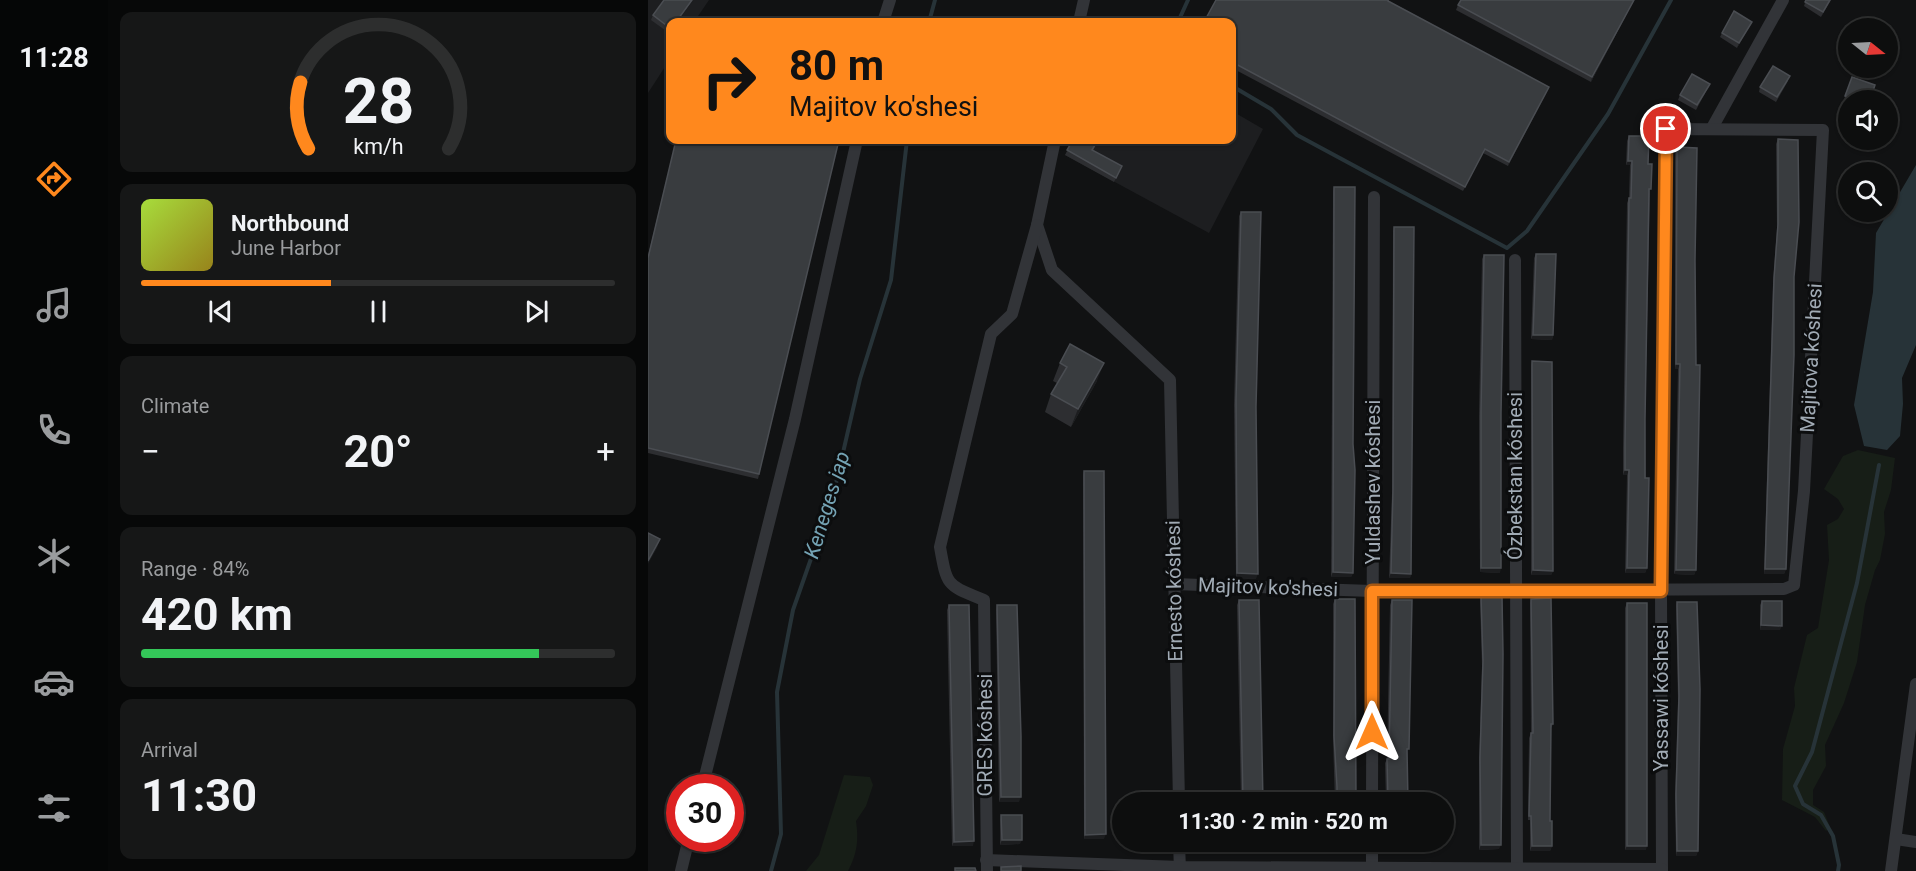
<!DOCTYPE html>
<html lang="en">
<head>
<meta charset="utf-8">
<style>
  :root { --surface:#0d0e0e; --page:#161717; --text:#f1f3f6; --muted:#9a9c9e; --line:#2d2e2e; --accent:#ff881d }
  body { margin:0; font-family:Roboto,sans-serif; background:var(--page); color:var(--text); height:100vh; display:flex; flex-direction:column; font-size:22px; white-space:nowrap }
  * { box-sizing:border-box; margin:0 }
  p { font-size:20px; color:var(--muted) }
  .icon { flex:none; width:33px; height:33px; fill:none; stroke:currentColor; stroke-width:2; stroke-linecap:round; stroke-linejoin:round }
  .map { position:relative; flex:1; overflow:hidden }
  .panel { display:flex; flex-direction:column; gap:12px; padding:12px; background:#070808; width:540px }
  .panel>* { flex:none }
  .banner { position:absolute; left:18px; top:18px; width:570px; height:126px; border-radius:12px; box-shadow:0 2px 4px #0004,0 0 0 2px var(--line); background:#ff881d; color:#111; overflow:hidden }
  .needle { width:39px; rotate:108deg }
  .controls { position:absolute; left:1190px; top:18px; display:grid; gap:12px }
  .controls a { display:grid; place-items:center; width:60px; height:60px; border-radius:50%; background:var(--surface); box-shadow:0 2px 4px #0004,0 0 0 2px var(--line); font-size:30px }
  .speed { position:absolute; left:18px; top:774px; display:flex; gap:12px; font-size:30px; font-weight:700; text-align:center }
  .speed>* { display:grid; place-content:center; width:78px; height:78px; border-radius:50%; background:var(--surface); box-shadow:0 2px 4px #0004,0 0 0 2px var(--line); line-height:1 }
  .speed .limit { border:9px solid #d22; background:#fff; color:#111 }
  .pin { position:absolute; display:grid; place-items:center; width:51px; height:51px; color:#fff; margin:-26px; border:3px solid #fff; border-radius:50%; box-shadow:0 2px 6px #0007 }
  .me { position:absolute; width:66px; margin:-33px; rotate:0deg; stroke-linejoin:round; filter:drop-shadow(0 0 4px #0008) }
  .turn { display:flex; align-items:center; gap:21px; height:126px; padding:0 24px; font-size:27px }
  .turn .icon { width:78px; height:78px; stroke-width:2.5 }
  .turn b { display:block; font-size:42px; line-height:51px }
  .big { font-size:45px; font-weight:700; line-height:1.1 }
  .panel .card { flex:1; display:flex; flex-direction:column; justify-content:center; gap:9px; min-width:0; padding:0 21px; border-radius:12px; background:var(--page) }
  .panel .dial { align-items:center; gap:0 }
  .dial svg { height:156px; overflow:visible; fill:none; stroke:var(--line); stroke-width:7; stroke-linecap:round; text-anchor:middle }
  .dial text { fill:var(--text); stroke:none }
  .song { display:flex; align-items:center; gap:18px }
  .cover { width:72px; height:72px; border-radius:9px; background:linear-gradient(135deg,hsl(80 70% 55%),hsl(50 70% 35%)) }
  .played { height:6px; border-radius:3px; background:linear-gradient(90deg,var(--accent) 40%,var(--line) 40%) }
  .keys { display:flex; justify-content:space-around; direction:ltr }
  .heat { display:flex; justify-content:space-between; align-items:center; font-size:33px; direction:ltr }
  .charge { height:9px; border-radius:4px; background:linear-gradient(90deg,#34c759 84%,var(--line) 0) }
  .trip { position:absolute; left:464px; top:792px; width:342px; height:60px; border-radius:30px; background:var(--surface); box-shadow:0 2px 4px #0004,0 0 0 2px var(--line); font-weight:700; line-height:60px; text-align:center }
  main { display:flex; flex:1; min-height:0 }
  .dock { display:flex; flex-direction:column; width:108px; justify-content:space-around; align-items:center; background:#050606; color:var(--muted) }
  .dock .icon { width:42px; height:42px }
  .dock .on { color:var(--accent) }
  .dock b { font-size:27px; color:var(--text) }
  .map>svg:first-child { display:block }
</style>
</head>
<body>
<main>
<nav class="dock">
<b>11:28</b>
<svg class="icon on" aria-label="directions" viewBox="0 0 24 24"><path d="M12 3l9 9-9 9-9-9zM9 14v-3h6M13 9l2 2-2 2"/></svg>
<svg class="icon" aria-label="music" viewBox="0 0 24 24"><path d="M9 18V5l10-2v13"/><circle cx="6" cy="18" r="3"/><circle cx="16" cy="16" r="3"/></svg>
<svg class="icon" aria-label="phone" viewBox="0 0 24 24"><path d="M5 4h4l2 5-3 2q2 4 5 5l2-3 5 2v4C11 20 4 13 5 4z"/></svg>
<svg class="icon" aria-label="climate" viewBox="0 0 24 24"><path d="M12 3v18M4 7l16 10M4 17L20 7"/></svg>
<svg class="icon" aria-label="car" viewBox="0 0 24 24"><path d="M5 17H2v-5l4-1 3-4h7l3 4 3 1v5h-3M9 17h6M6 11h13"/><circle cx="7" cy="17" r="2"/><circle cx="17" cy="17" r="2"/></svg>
<svg class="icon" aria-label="filters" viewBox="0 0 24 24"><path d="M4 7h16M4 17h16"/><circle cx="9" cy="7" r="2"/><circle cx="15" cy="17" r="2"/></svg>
</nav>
<section class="panel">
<div class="card dial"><svg viewBox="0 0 100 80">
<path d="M14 69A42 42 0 1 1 86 69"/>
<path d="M14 69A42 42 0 0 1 10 35" stroke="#ff881d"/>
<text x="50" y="56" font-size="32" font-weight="700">28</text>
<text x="50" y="72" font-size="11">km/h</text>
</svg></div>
<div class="card">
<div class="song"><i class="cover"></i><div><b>Northbound</b><p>June Harbor</p></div></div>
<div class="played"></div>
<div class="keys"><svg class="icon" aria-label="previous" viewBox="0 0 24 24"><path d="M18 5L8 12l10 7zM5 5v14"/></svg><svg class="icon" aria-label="pause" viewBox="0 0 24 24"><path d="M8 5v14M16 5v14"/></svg><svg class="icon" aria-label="next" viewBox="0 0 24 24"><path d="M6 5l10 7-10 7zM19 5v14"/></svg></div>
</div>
<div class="card"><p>Climate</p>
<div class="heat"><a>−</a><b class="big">20°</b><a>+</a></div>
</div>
<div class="card"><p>Range · 84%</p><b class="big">420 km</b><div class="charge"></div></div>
<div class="card"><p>Arrival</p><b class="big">11:30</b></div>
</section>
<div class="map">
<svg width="1268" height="871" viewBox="0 0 1268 871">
  <rect width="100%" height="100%" fill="#111213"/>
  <!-- built -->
  <g fill="#1d1e20">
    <path d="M0 0H61L46 22H22V59L0 93Z"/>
    <path d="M584 111 615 129 561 233 417 155 426 140H584Z"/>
  </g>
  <!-- green -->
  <g fill="#171e17">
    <path d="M1210 450 1247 458 1243 490 1236 512 1237 534 1232 560 1227 570 1217 605 1209 662 1196 703 1177 745 1178 766 1165 790V805L1176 812 1182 827 1178 831 1167 817 1134 800 1135 749 1147 706 1146 688 1159 635 1170 628 1181 560 1179 525 1190 519 1196 509 1190 499 1176 489 1195 456Z"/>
    <path d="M196 775 222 777 225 785 218 806 208 821C211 840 209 854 200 871H158L171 855Z"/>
  </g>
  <!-- water -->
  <path fill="#273338" d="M1268 165V345L1254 378 1255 404 1252 436 1239 450 1216 446 1206 405 1225 292 1228 233Z"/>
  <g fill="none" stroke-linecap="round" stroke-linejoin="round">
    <!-- stream -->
    <g stroke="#273338" stroke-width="4">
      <path d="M281 22 287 0"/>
      <path d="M530 22 540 0"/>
      <path d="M584 86 623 109 649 135 859 248 879 231 960 114 1023 0"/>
      <path d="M123 871 133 834 129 692 145 610 185 496 212 379 243 280 259 140"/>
      <path d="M1190 871 1191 865 1185 836 1173 815 1155 804 1147 786 1164 752 1209 583 1231 465"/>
    </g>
    <!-- street -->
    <g stroke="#323438" stroke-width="12">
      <path d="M235 22 242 0"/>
      <path d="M431 22 436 0"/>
      <path d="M1064 128 1135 0"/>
      <path d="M407 140 389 225 404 270 522 380 531 802"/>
      <path d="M867 260 869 871"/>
      <path d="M526 584 724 591 1136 589 1146 585 1156 491 1175 130 1018 129 1013 591 1014 871"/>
      <path d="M54 788 147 419 209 140"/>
      <path d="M724 802 726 197"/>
      <path d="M1248 839 1268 842"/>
      <path d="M531 842 532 871"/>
      <path d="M724 842V871"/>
      <path d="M338 860 532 867 1014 869"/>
      <path d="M33 871 41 838"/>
      <path d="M339 871 336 600C299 585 299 587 292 547L343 334 364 314 389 225"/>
      <path d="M1243 871 1268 684"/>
    </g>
  </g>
  <!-- wall -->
  <g fill="#2d2e31">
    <path d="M16 0H45L22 22V32L21 33 3 20 5 15Z"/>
    <path d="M568 0H741V1L901 87 860 166 835 153 815 191 584 68V22Z"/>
    <path d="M986 0 943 82 808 10 810 5Z"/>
    <path d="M1158 0H1183L1173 17 1156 6Z"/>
    <path d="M1104 22 1089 48 1072 37 1074 33Z"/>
    <path d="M1204 77 1222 100H1200V102L1196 100Z"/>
    <path d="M1140 81 1128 102 1111 92 1112 87Z"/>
    <path d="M1062 84 1048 110 1030 100 1032 95Z"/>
    <path d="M981 136 1000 164 1002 194 997 419 999 568 997 573H977L979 475H975V448L979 203 981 198 982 165H978L979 141Z"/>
    <path d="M1130 139 1146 277 1138 569 1136 574H1116L1125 283 1129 229 1128 144Z"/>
    <path d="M28 140H191L110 479 0 453V256Z"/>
    <path d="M425 140H451L445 150 474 166 466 182 417 155Z"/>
    <path d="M1029 147 1047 260 1048 570 1046 575 1026 574 1030 369H1027V152Z"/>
    <path d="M686 187 705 573 703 577H683L685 191Z"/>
    <path d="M593 212 608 579 588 578 586 405 591 216Z"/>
    <path d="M746 227 763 574 762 578H741L744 493 745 231Z"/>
    <path d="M888 254 905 335 904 340 883 339 886 258Z"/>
    <path d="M836 255 853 413 852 573 832 572 831 416 834 259Z"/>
    <path d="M884 361 905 571 903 575H883V366Z"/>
    <path d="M412 363 449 381 423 427 397 412 403 394 409 383 405 381Z"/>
    <path d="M436 471 456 839H436L435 475Z"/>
    <path d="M833 596 851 849 831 850V762L834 666 832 601Z"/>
    <path d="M687 599 708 802H687L685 740V604Z"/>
    <path d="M883 599 905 724 903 728 902 821 904 846 902 851H882V820H880L881 738 883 733 882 603Z"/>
    <path d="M591 600 615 802H593L589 605Z"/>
    <path d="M744 600 759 754 760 802H738L737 763 739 759 742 605Z"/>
    <path d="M1114 601 1132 630H1112V605Z"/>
    <path d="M1029 602 1050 851 1048 856H1028L1027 798 1030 701 1028 606Z"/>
    <path d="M979 603 998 850H977V608Z"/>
    <path d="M301 605 325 846H304L299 610Z"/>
    <path d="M349 605 371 802H351L348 610Z"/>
    <path d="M353 815 372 844 352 845V820Z"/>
    <path d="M739 842H761V848L759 852H739Z"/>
  </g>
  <!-- shaded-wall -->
  <g fill="#1c1d1f">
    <path d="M44 0H45V1L29 22H28Z"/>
    <path d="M986 0 943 82 944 77Z"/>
    <path d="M1104 22 1102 26 1089 48 1091 43Z"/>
    <path d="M901 87 899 92 860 166 861 162Z"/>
    <path d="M980 161H984L982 165H978Z"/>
    <path d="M885 335H905L904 340 883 339Z"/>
    <path d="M456 363 449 381 423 427 430 409Z"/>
    <path d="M1028 364H1032L1030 369H1027Z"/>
    <path d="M977 470H981L979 475H975Z"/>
    <path d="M12 539 9 548 0 564V561Z"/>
    <path d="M833 568H853L852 573 832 572Z"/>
    <path d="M979 568H999L997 573H977Z"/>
    <path d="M1117 569H1138L1136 574H1116Z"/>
    <path d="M885 570 905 571 903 575H883Z"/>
    <path d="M1028 570H1048L1046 575 1026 574Z"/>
    <path d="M685 572 705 573 703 577H683Z"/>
    <path d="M589 573 610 574 608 579 588 578Z"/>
    <path d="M743 573 763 574 762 578H741Z"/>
    <path d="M1113 625 1134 626 1132 630H1112Z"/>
    <path d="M353 797H373L371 802H351Z"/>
    <path d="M458 834 456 839H436L437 835Z"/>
    <path d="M354 840H374L372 844 352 845Z"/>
    <path d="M326 841 325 846H304L306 842Z"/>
    <path d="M833 845H853L851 849 831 850Z"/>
    <path d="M884 846H904L902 851H882Z"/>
    <path d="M979 846H999L998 850H977Z"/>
    <path d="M596 847H616L615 851 594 852Z"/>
    <path d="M688 848H708L707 852H686Z"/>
    <path d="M741 848H761L759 852H739Z"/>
    <path d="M1029 851H1050L1048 856H1028Z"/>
  </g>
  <!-- building -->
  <g fill="#393c3f" stroke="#4a4d52" stroke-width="1.5">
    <path d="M16 0H44L28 22H22V28L5 15Z"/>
    <path d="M568 0H740V1L901 87 861 162 837 149 817 187 584 62V22H556Z"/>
    <path d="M813 0H986L944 77 810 5Z"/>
    <path d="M1158 0H1182L1175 12 1157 2Z"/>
    <path d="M1086 11 1104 22 1091 43 1074 33Z"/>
    <path d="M1125 66 1142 76 1129 97 1112 87Z"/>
    <path d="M1044 74 1062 84 1049 105 1032 95Z"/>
    <path d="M1204 77 1227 85 1222 100H1211L1197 96Z"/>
    <path d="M981 136H1001L1000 164H1004L1003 189H1001L997 419V478H1001L999 568H979L981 470H977V443L981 198H983L984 161H980Z"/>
    <path d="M1130 139 1150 140 1151 222 1146 277V355L1138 569H1117L1126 278 1130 224Z"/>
    <path d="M28 140H191L111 474 0 448V258Z"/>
    <path d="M425 140H450L444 150 474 166 468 178 419 150Z"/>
    <path d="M1029 147 1049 148 1047 260 1048 365H1052L1048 570H1028L1032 364H1028Z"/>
    <path d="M686 187H707L705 444 707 470 705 573 685 572Z"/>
    <path d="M593 212H613L608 407 610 574 589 573 588 400Z"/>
    <path d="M746 227H766L763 574 743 573 745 489Z"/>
    <path d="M888 254H908L905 335H885Z"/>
    <path d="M836 255H856L853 413V568H833V411Z"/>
    <path d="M422 344 456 363 430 409 403 394 419 367 412 363Z"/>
    <path d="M884 361 904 362 905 571 885 570Z"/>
    <path d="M436 471H456L458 834 437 835Z"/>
    <path d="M0 533 12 539 0 561Z"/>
    <path d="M833 596H854L855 654 853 845H833L832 758 835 661Z"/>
    <path d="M903 598 905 724H903L902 821H904V846H884L883 816H881L883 733H885L883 599Z"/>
    <path d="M687 599H707L708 802H689V787L686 736Z"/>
    <path d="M591 600H611L615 802H595Z"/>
    <path d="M744 600H764L761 749H759L760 802H740L739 759H741Z"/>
    <path d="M1114 601H1134V626L1113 625Z"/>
    <path d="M1029 602H1049L1052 689 1050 851H1029L1028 794 1031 696Z"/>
    <rect x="979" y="603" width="20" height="243"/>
    <path d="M301 605H321L326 841 306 842Z"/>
    <path d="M349 605H369L373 736V797H353Z"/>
    <path d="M353 815H374V840H354Z"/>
    <rect x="596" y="842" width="20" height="5"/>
    <rect x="688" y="842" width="20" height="6"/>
    <path d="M740 842H761V848H741Z"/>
    <path d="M373 866V871H353V867Z"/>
    <path d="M307 868H327L328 871H307Z"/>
  </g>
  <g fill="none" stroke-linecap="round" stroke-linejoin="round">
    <!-- route casing -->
    <g stroke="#a65813" stroke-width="15">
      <path id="route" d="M724 732V591H1013L1018 129"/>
    </g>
    <!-- route -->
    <use href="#route" stroke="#ff881d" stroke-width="10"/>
  </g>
  <g text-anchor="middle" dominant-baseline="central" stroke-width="6" stroke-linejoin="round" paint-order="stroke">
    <!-- street labels -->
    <g font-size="20" fill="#a1abb5" stroke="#0c0d0e">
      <text transform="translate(1163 358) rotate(-87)">Majitova kóshesi</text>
      <text transform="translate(867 476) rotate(-90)">Ózbekstan kóshesi</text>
      <text transform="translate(725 482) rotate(-90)">Yuldashev kóshesi</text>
      <text transform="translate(620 587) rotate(2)">Majitov ko'shesi</text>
      <text transform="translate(526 591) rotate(-91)">Ernesto kóshesi</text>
      <text transform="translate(1013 698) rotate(-90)">Yassawi kóshesi</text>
      <text transform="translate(337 735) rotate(-90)">GRES kóshesi</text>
    </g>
    <!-- water labels -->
    <g font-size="21" font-style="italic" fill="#74a3b4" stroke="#0c0d0e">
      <text transform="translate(179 505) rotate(-73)">Keneges jap</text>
    </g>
  </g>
</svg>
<div class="controls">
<a><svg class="needle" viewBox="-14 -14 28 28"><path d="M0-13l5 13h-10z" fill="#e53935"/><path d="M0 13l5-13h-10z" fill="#9a9c9e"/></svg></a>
<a><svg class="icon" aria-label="sound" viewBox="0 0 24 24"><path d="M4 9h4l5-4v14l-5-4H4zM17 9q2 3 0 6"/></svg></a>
<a><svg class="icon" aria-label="search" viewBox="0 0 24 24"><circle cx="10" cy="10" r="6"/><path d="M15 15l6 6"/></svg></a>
</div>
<div class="speed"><div class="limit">30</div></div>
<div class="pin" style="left:1018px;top:129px;background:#d93025"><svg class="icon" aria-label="arrive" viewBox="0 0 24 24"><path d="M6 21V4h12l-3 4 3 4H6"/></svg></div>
<svg class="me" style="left:724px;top:732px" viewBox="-20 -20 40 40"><path d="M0-17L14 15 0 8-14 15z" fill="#ff881d" stroke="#fff" stroke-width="4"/></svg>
<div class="trip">11:30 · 2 min · 520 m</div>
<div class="banner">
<div class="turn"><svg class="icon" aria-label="right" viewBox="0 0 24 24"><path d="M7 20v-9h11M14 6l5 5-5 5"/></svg><div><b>80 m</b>Majitov ko'shesi</div></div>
</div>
</div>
</main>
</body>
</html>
